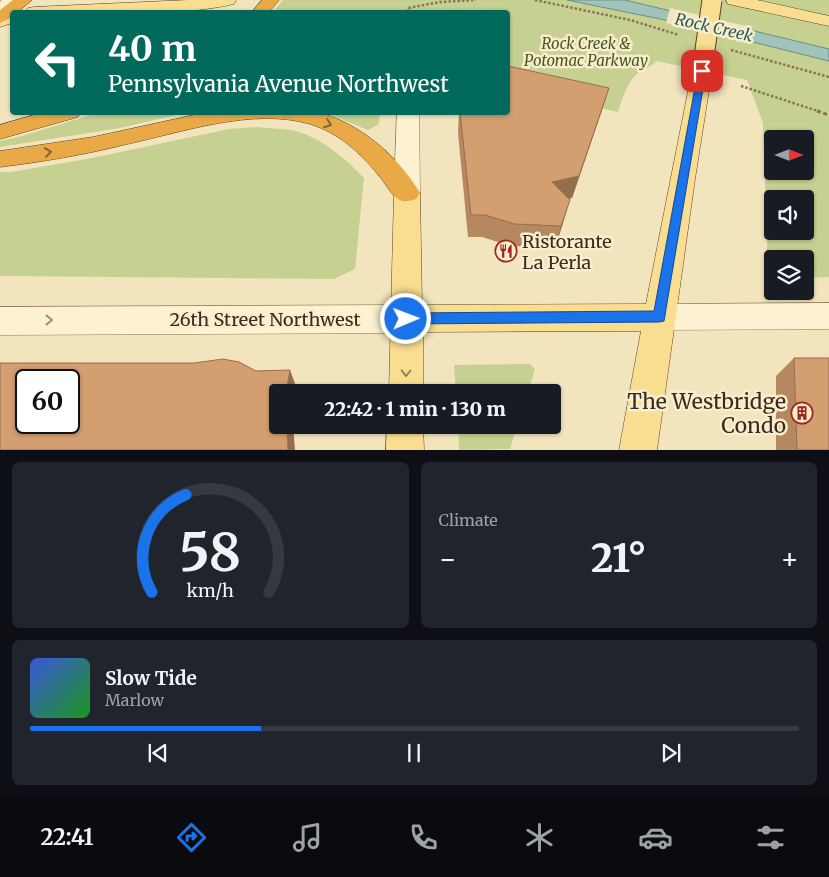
<!DOCTYPE html>
<html lang="en">
<head>
<meta charset="utf-8">
<style>
  :root { --surface:#171b24; --page:#20242c; --text:#f1f3f6; --muted:#9ea1a6; --line:#363941; --accent:#1a73e8 }
  body { margin:0; font-family:Merriweather,serif; background:var(--page); color:var(--text); height:100vh; display:flex; flex-direction:column; font-size:19px; white-space:nowrap }
  * { box-sizing:border-box; margin:0 }
  p { font-size:16px; color:var(--muted) }
  .icon { flex:none; width:28px; height:28px; fill:none; stroke:currentColor; stroke-width:2; stroke-linecap:round; stroke-linejoin:round }
  .map { position:relative; height:450px; overflow:hidden }
  .side { display:flex; flex-direction:column; gap:12px; padding:12px; background:#0d0f14; flex:1 }
  .side>* { flex:none }
  .top-card { position:absolute; left:10px; top:10px; width:500px; height:105px; border-radius:5px; box-shadow:0 1px 4px #0004; background:#00695c; color:#fff; overflow:hidden }
  .needle { width:32px; rotate:90deg }
  .controls { position:absolute; left:764px; top:130px; display:grid; gap:10px }
  .controls a { display:grid; place-items:center; width:50px; height:50px; border-radius:5px; background:var(--surface); box-shadow:0 1px 4px #0004; font-size:25px }
  .speed { position:absolute; left:15px; top:369px; display:flex; gap:10px; font-size:25px; font-weight:700; text-align:center }
  .speed>* { display:grid; place-content:center; width:65px; height:65px; border-radius:50%; background:var(--surface); box-shadow:0 1px 4px #0004; line-height:1 }
  .speed .limit { border:2px solid #111; border-radius:8px; background:#fff; color:#111 }
  .pin { position:absolute; display:grid; place-items:center; width:42px; height:42px; color:#fff; margin:-21px; border-radius:10px; box-shadow:0 2px 8px #0006 }
  .me { position:absolute; width:55px; margin:-28px; rotate:89deg; stroke-linejoin:round; filter:drop-shadow(0 0 4px #0008) }
  .turn { display:flex; align-items:center; gap:18px; height:105px; padding:0 15px; font-size:22px }
  .turn .icon { width:65px; height:65px; stroke-width:2.5 }
  .turn b { display:block; font-size:35px; line-height:42px }
  .big { font-size:38px; font-weight:800; line-height:1.1 }
  .side .tile { flex:1; display:flex; flex-direction:column; justify-content:center; gap:8px; min-width:0; padding:0 18px; border-radius:8px; background:var(--page) }
  .side .dial { align-items:center; gap:0 }
  .dial svg { height:130px; overflow:visible; fill:none; stroke:var(--line); stroke-width:7; stroke-linecap:round; text-anchor:middle }
  .dial text { fill:var(--text); stroke:none }
  .song { display:flex; align-items:center; gap:15px }
  .cover { width:60px; height:60px; border-radius:8px; background:linear-gradient(135deg,hsl(230 70% 55%),hsl(120 70% 35%)) }
  .played { height:5px; border-radius:2px; background:linear-gradient(90deg,var(--accent) 30%,var(--line) 30%) }
  .keys { display:flex; justify-content:space-around; direction:ltr }
  .heat { display:flex; justify-content:space-between; align-items:center; font-size:28px; direction:ltr }
  .side .tiles { flex:1; display:grid; gap:12px; grid-template-columns:1fr 1fr }
  .tile:last-child { grid-column:span 2 }
  .trip { position:absolute; left:269px; top:384px; width:292px; height:50px; border-radius:5px; background:var(--surface); box-shadow:0 1px 4px #0004; font-weight:800; line-height:50px; text-align:center }
  .dock { display:flex; height:80px; justify-content:space-around; align-items:center; background:#090b0e; color:var(--muted) }
  .dock .icon { width:35px; height:35px }
  .dock .active { color:var(--accent) }
  .dock b { font-size:22px; color:var(--text) }
  .map>svg:first-child { display:block }
</style>
</head>
<body>
<div class="map">
<svg width="829" height="450" viewBox="0 0 829 450">
  <rect width="100%" height="100%" fill="#f2e5be"/>
  <!-- green -->
  <g fill="#c6d091" fill-rule="evenodd">
    <path d="M283 0H829V277L805 278V259H772V277L768 273 763 123 747 80 656 61C651 67 645 68 639 72 626 83 623 97 618 112L508 86V12H273ZM772 139H805V171H772ZM772 199H805V231H772Z"/>
    <path d="M101 112 185 113 120 128 0 147V141L22 136Z"/>
    <path d="M326 113H380L379 124 368 130Z"/>
    <path d="M257 127C270 129 284 128 296 131 323 139 346 159 364 178L355 269 334 279 0 276V172H11L92 158 229 129Z"/>
    <path d="M530 364 535 369 528 392H456L454 365Z"/>
    <path d="M458 425H517L510 449 459 450Z"/>
  </g>
  <!-- water -->
  <path fill="#a2c3ba" stroke="#689189" d="M567 0H625L829 49V61L665 20Z"/>
  <!-- pier -->
  <path fill="#f2e5be" d="M670 8 750 27 749 43 666 23Z"/>
  <g fill="none" stroke-linecap="round" stroke-linejoin="round">
    <!-- minor casing -->
    <g stroke="#8b7455" stroke-width="1">
      <g id="minor">
        <path d="M397 112H419L420 193 416 199 407 202 398 199 394 193Z"/>
        <path d="M829 303V329L659 330 648 327 643 317 648 307 659 304Z"/>
        <path d="M406 305 417 309 422 319 417 329 406 333 0 335V307Z"/>
      </g>
    </g>
    <!-- secondary casing -->
    <g stroke="#6d5538" stroke-width="1">
      <path id="secondary" d="M2 0H19L6 17 0 18V2Z"/>
    </g>
    <!-- primary casing -->
    <g stroke="#58422a" stroke-width="1">
      <g id="primary">
        <path d="M189 0H236L234 4C187 15 135 12 87 12 67 12 45 15 25 12L28 8 34 7Z"/>
        <path d="M726 0H757L829 16V26L728 4Z"/>
        <path d="M12 12H15H12V23L0 27V16Z"/>
        <path d="M702 65 709 67 712 71 695 179 657 450H619L641 331 423 332V392H389L394 193 398 187 407 184 416 187 420 193 422 305 646 304 692 71 695 67Z"/>
        <path d="M387 425H423L424 450H386Z"/>
      </g>
    </g>
    <!-- motorway casing -->
    <g stroke="#58422a" stroke-width="1">
      <g id="motorway">
        <path d="M13 0H32L18 12H12V17L0 23V10Z"/>
        <path d="M262 0H279L269 12H252Z"/>
        <path d="M44 112H81L78 117 0 139V125Z"/>
        <path d="M208 112H317C360 123 398 156 420 193L416 199C410 201 404 203 398 199 391 195 385 182 379 176 361 153 339 133 310 124 252 107 180 133 123 145 83 155 41 162 0 167V151L93 137Z"/>
      </g>
    </g>
    <!-- path-far1 -->
    <g stroke="#8b7455" stroke-width="2.5" stroke-dasharray="2.5 2" stroke-linecap="butt">
      <path d="M535 0 630 20 679 35"/>
      <path d="M408 12V8L440 2 476 0"/>
      <path d="M731 50 829 77"/>
      <path d="M741 86 821 112"/>
    </g>
    <!-- path -->
    <path stroke="#8b7455" stroke-width="3" stroke-dasharray="4 2.5" stroke-linecap="butt" d="M817 111 829 115"/>
    <!-- minor -->
    <use href="#minor" fill="#fcf1d1" fill-rule="evenodd"/>
    <!-- secondary -->
    <use href="#secondary" fill="#fcf1d1" fill-rule="evenodd"/>
    <!-- primary -->
    <use href="#primary" fill="#f9de91" fill-rule="evenodd"/>
    <!-- motorway -->
    <use href="#motorway" fill="#e9a946" fill-rule="evenodd"/>
    <!-- primary-bridge casing -->
    <g stroke="#58422a" stroke-width="21" stroke-linecap="butt">
      <path id="primary-bridge" d="M702 71 712 0"/>
    </g>
    <!-- primary-bridge -->
    <use href="#primary-bridge" stroke="#f9de91" stroke-width="19"/>
  </g>
  <!-- wall -->
  <g fill="#b58860">
    <path d="M609 88 602 110 572 198 568 199 563 223 555 248 511 246 482 237H468L458 133 459 112Z"/>
    <path d="M794 358 829 450H776V376Z"/>
  </g>
  <!-- shaded-wall -->
  <g fill="#946f4e">
    <path d="M609 88 602 110 572 198 546 204 552 182Z"/>
    <path d="M570 200 563 223 555 248 561 226Z"/>
    <path d="M290 370 297 389 296 392H286Z"/>
    <path d="M287 425H293L295 450H288Z"/>
  </g>
  <!-- building -->
  <g fill="#d39e70" stroke="#946f4e" fill-rule="evenodd">
    <path d="M508 66 609 88 579 176 552 182 570 200 561 226 515 224 485 215H471L460 112H508Z"/>
    <path d="M794 358H829V450H797Z"/>
    <path d="M223 359 239 362 256 371 290 370 286 392H278V425H287L288 450H0V363H194ZM26 380H69V422H26Z"/>
  </g>
  <!-- one-way arrows -->
  <defs><path id="oneway-chevron" d="M-2-3.5L2.5 0L-2 3.5" fill="none" stroke-width="1.6" stroke-linecap="round" stroke-linejoin="round" transform="scale(1.25)"/></defs>
  <g stroke="#88642e">
    <use href="#oneway-chevron" transform="translate(328 124) rotate(21)"/>
    <use href="#oneway-chevron" transform="translate(48 152) rotate(-9)"/>
  </g>
  <use stroke="#9a8e76" href="#oneway-chevron" transform="translate(49 320)"/>
  <use stroke="#998456" href="#oneway-chevron" transform="translate(406 373) rotate(91)"/>
  <!-- route -->
  <path fill="#1a73e8" stroke="#114b97" d="M702 68 706 71 664 321 659 322 406 324 402 323 400 319 402 315 406 313 654 311 698 71Z"/>
  <!-- icons -->
  <defs>
    <g id="restaurant-ring" transform="scale(1.125)"><circle r="9.5" fill="#f8eece" stroke="#9f2520" stroke-width="1.5"/><path d="M-5-6h1v4h1v-4h1v4h1v-4h1v5L-1.5 .5V6h-2V.5L-5-1ZM5-6V6H3V1.5H1.5Q1.5-4 5-6Z" fill="#9f2520"/></g>
    <g id="building-ring" transform="scale(1.125)"><circle r="9.5" fill="#f8eece" stroke="#9f2520" stroke-width="1.5"/><path d="M-4-6H4V6H1V3H-1V6H-4ZM-2.5-4.3h1.7v1.8h-1.7ZM.8-4.3h1.7v1.8H.8ZM-2.5-1h1.7V.8h-1.7ZM.8-1h1.7V.8H.8Z" fill="#9f2520"/></g>
  </defs>
  <g fill-rule="evenodd">
    <use href="#restaurant-ring" x="506" y="251"/>
    <use href="#building-ring" x="802" y="413"/>
  </g>
  <g text-anchor="middle" dominant-baseline="central" stroke-width="5" stroke-linejoin="round" paint-order="stroke">
    <!-- far-park labels -->
    <g font-size="15" font-style="italic" fill="#475720" stroke="#f8eece">
      <text x="586" y="43">Rock Creek &amp;<tspan x="586" dy="17">Potomac Parkway</tspan></text>
    </g>
    <!-- far-water labels -->
    <g font-size="16" font-style="italic" fill="#295a5a" stroke="#f8eece">
      <text transform="translate(714 27) rotate(13)">Rock Creek</text>
    </g>
    <!-- poi labels -->
    <g font-size="18" fill="#392b1b" stroke="#f8eece" text-anchor="start">
      <text x="522" y="241">Ristorante<tspan x="522" dy="21">La Perla</tspan></text>
    </g>
    <!-- street labels -->
    <g font-size="18" fill="#392b1b" stroke="#f8eece">
      <text x="265" y="319">26th Street Northwest</text>
    </g>
    <!-- near-poi labels -->
    <g font-size="21" fill="#392b1b" stroke="#f8eece" text-anchor="end">
      <text x="786" y="401">The Westbridge<tspan x="786" dy="24">Condo</tspan></text>
    </g>
  </g>
</svg>
<div class="controls">
<a><svg class="needle" viewBox="-14 -14 28 28"><path d="M0-13l5 13h-10z" fill="#e53935"/><path d="M0 13l5-13h-10z" fill="#9ea1a6"/></svg></a>
<a><svg class="icon" aria-label="sound" viewBox="0 0 24 24"><path d="M4 9h4l5-4v14l-5-4H4zM17 9q2 3 0 6"/></svg></a>
<a><svg class="icon" aria-label="layers" viewBox="0 0 24 24"><path d="M12 4l9 5-9 5-9-5zM3 14l9 5 9-5"/></svg></a>
</div>
<div class="speed"><div class="limit">60</div></div>
<div class="pin" style="left:702px;top:71px;background:#d93025"><svg class="icon" aria-label="arrive" viewBox="0 0 24 24"><path d="M6 21V4h12l-3 4 3 4H6"/></svg></div>
<svg class="me" style="left:406px;top:319px" viewBox="-20 -20 40 40"><circle r="17" fill="#1a73e8" stroke="#fff" stroke-width="3"/><path d="M0-11L8 9 0 5-8 9z" fill="#fff"/></svg>
<div class="trip">22:42 · 1 min · 130 m</div>
<div class="top-card">
<div class="turn"><svg class="icon" aria-label="left" viewBox="0 0 24 24"><path d="M17 20v-9H6M10 6l-5 5 5 5"/></svg><div><b>40 m</b>Pennsylvania Avenue Northwest</div></div>
</div>
</div>
<section class="side">
<div class="tiles">
<div class="tile dial"><svg viewBox="0 0 100 80">
<path d="M14 69A42 42 0 1 1 86 69"/>
<path d="M14 69A42 42 0 0 1 35 9" stroke="#1a73e8"/>
<text x="50" y="56" font-size="32" font-weight="700">58</text>
<text x="50" y="72" font-size="11">km/h</text>
</svg></div>
<div class="tile"><p>Climate</p>
<div class="heat"><a>−</a><b class="big">21°</b><a>+</a></div>
</div>
<div class="tile">
<div class="song"><i class="cover"></i><div><b>Slow Tide</b><p>Marlow</p></div></div>
<div class="played"></div>
<div class="keys"><svg class="icon" aria-label="previous" viewBox="0 0 24 24"><path d="M18 5L8 12l10 7zM5 5v14"/></svg><svg class="icon" aria-label="pause" viewBox="0 0 24 24"><path d="M8 5v14M16 5v14"/></svg><svg class="icon" aria-label="next" viewBox="0 0 24 24"><path d="M6 5l10 7-10 7zM19 5v14"/></svg></div>
</div>
</div>
</section>
<nav class="dock">
<b>22:41</b>
<svg class="icon active" aria-label="directions" viewBox="0 0 24 24"><path d="M12 3l9 9-9 9-9-9zM9 14v-3h6M13 9l2 2-2 2"/></svg>
<svg class="icon" aria-label="music" viewBox="0 0 24 24"><path d="M9 18V5l10-2v13"/><circle cx="6" cy="18" r="3"/><circle cx="16" cy="16" r="3"/></svg>
<svg class="icon" aria-label="phone" viewBox="0 0 24 24"><path d="M5 4h4l2 5-3 2q2 4 5 5l2-3 5 2v4C11 20 4 13 5 4z"/></svg>
<svg class="icon" aria-label="climate" viewBox="0 0 24 24"><path d="M12 3v18M4 7l16 10M4 17L20 7"/></svg>
<svg class="icon" aria-label="car" viewBox="0 0 24 24"><path d="M5 17H2v-5l4-1 3-4h7l3 4 3 1v5h-3M9 17h6M6 11h13"/><circle cx="7" cy="17" r="2"/><circle cx="17" cy="17" r="2"/></svg>
<svg class="icon" aria-label="filters" viewBox="0 0 24 24"><path d="M4 7h16M4 17h16"/><circle cx="9" cy="7" r="2"/><circle cx="15" cy="17" r="2"/></svg>
</nav>
</body>
</html>
